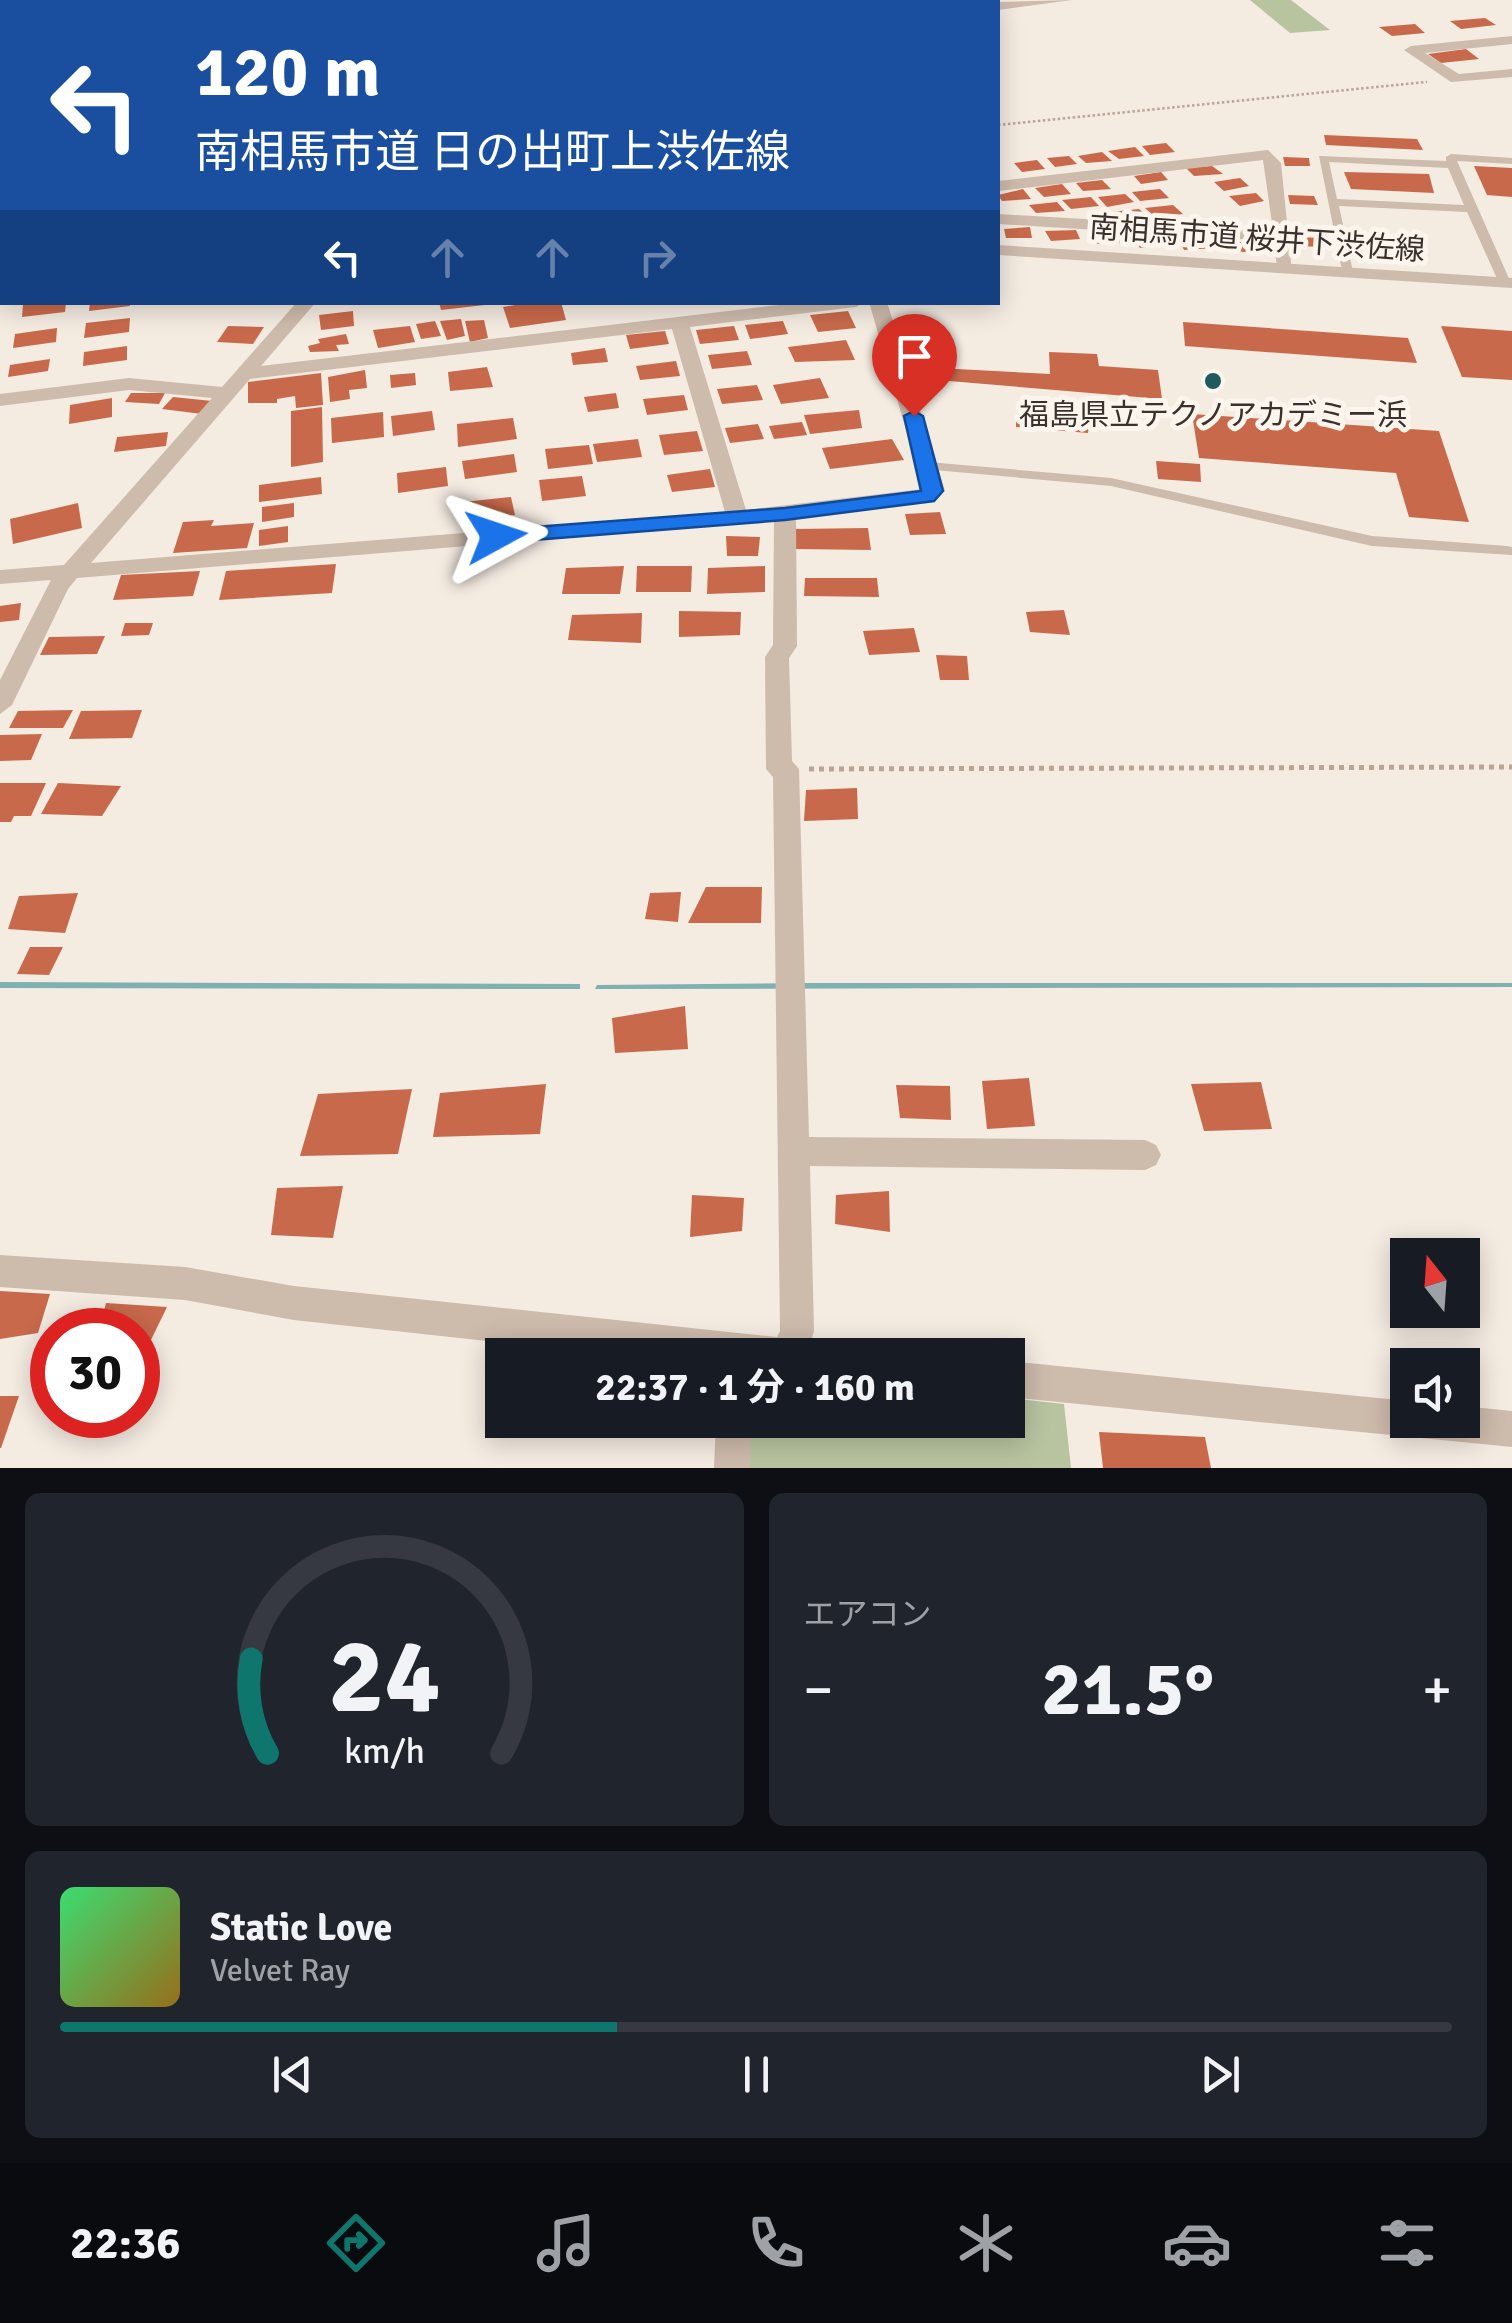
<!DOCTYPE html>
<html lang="ja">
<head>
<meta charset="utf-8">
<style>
  :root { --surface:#171b24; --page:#20242c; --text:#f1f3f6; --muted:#9ea1a6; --line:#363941; --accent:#0f766e }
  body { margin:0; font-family:Signika,"Noto Sans JP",sans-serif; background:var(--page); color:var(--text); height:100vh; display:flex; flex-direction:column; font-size:38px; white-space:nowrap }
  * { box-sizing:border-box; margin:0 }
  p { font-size:32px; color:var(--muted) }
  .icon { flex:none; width:55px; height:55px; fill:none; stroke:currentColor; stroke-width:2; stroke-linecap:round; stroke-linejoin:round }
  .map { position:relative; height:1468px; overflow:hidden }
  .side { display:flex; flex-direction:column; gap:25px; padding:25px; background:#0d0f14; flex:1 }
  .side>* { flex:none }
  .hud { position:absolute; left:0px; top:0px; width:1000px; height:305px; box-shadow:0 5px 25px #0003; background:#1a4fa0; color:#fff; overflow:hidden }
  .needle { width:65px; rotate:343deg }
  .controls { position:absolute; left:1390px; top:1238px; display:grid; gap:20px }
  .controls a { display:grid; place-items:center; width:90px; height:90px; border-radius:0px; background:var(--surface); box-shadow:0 5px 25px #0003; font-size:50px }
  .speed { position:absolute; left:30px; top:1308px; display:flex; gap:20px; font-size:50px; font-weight:700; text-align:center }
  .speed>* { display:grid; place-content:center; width:130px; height:130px; border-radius:50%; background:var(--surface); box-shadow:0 5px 25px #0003; line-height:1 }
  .speed .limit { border:15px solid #d22; background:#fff; color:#111 }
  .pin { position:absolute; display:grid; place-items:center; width:85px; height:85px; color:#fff; margin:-102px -42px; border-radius:50% 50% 50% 0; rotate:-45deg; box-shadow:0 0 10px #0007 }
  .pin .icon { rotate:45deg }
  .me { position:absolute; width:110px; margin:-55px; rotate:85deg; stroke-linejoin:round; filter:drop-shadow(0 0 8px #0008) }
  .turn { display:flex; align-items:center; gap:35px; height:210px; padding:0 30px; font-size:45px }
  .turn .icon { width:130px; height:130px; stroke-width:2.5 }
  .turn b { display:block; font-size:70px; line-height:85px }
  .lanes { display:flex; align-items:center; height:95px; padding:0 30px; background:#0003; justify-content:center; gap:50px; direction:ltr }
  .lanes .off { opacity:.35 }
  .big { font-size:75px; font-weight:700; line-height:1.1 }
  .side .card { flex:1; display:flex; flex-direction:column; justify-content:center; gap:15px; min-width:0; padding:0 35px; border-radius:15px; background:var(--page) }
  .side .dial { align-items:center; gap:0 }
  .dial svg { height:260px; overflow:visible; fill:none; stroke:var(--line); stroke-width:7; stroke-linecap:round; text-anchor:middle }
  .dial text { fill:var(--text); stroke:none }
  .song { display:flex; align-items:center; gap:30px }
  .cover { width:120px; height:120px; border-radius:15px; background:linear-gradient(135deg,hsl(140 70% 55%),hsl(40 70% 35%)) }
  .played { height:10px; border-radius:5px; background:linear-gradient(90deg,var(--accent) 40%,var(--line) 40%) }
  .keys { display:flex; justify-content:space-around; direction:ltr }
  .heat { display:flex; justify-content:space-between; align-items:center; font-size:55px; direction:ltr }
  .side .tiles { flex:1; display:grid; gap:25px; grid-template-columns:1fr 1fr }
  .card:last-child { grid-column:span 2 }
  .trip { position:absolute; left:485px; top:1338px; width:540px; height:100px; border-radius:0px; background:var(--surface); box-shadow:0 5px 25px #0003; font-weight:700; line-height:100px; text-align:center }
  .menu { display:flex; height:160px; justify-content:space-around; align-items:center; background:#090b0e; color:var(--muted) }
  .menu .icon { width:70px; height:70px }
  .menu .current { color:var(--accent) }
  .menu b { font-size:45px; color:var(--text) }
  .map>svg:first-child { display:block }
</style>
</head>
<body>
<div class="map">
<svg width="1512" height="1468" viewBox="0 0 1512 1468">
  <rect width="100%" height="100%" fill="#f4ebe1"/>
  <!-- green -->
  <g fill="#b8c4a0">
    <path d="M1250 0H1291L1330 30 1290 33Z"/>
    <path d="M1008 1398 1064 1404 1071 1468H746L747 1420H1008Z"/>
  </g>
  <!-- water -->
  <g fill="#7fb0b2">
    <path d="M0 982 580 984V989L0 988Z"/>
    <path d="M811 983H1512V987L595 989 597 985Z"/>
  </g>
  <!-- building -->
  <g fill="#c8694b">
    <path d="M1485 18 1496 25 1461 29 1450 21Z"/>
    <path d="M1415 24 1425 33 1392 36 1379 27Z"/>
    <path d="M1466 49 1479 59 1441 63 1428 54Z"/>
    <path d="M1324 135 1417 139 1423 150 1326 145Z"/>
    <path d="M1166 143 1175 152 1150 155 1142 146Z"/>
    <path d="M1135 147 1144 156 1119 159 1108 151Z"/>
    <path d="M1102 152 1112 161 1086 163 1078 156Z"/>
    <path d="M1069 156 1077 164 1055 167 1047 158Z"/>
    <path d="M1283 157 1309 158 1310 166H1285Z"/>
    <path d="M1037 160 1045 169 1022 172 1014 163Z"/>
    <path d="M1212 166 1223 174 1194 176 1186 168Z"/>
    <path d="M1474 166 1512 168V197L1487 195Z"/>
    <path d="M1161 172 1168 180 1141 184 1134 176Z"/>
    <path d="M1344 172 1429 174 1434 193 1351 189Z"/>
    <path d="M1240 178 1249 186 1224 191 1214 182Z"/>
    <path d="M1102 180 1111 189 1083 191 1076 183Z"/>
    <path d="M1062 184 1071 194 1044 197 1035 188Z"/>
    <path d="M1023 189 1031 199 1002 201 998 195Z"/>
    <path d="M1160 189 1169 198 1140 201 1132 192Z"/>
    <path d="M1256 193 1264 201 1240 206 1229 196Z"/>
    <path d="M1125 194 1134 202 1107 207 1098 197Z"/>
    <path d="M1288 195 1314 196 1318 205 1290 204Z"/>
    <path d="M1091 197 1099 206 1071 209 1062 200Z"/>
    <path d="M1057 202 1065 211 1036 213 1029 205Z"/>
    <path d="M1173 205 1183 214 1155 217 1145 208Z"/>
    <path d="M1139 209 1149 218 1120 220 1111 212Z"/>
    <path d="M1030 227 1032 238H1006L1004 229Z"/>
    <path d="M1076 230 1080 239 1051 241 1045 231Z"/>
    <path d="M1119 233 1124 242 1095 244 1089 234Z"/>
    <path d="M1164 236 1168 244 1140 248 1134 238Z"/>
    <path d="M1294 237 1323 238 1324 247 1297 246Z"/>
    <path d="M1179 240H1207L1215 248 1184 250Z"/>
    <path d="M1253 241 1260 253 1231 251 1226 243Z"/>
    <path d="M66 302 65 312 22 317 23 305Z"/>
    <path d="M90 302H130V306L89 311Z"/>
    <path d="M439 302H485V305L441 310Z"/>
    <path d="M532 302H561L566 320 510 328 503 307Z"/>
    <path d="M353 311 354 326 321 330 319 315Z"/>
    <path d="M848 311 856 328 818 332 810 315Z"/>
    <path d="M130 318 129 332 84 338 86 323Z"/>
    <path d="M461 319 465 336 447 340 440 321Z"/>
    <path d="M484 320 488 338 470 342 465 321Z"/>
    <path d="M435 321 441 336 421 339 416 324Z"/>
    <path d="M783 321 788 334 750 339 745 325Z"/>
    <path d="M1183 322 1408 338 1417 363 1185 346Z"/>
    <path d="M228 326 264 327 253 344 217 342Z"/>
    <path d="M410 326 415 342 378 348 373 330Z"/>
    <path d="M734 326 739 340 700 344 696 330Z"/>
    <path d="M1441 326 1512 331V380L1462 377Z"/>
    <path d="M57 328 56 342 13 348 15 334Z"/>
    <path d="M665 331 669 344 630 349 626 335Z"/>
    <path d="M346 334 349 344 336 345 339 351 310 352 308 346 320 343 318 339Z"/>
    <path d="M846 340 855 360 795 362 788 347Z"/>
    <path d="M127 346V360L83 366 84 352Z"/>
    <path d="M605 348 608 362 573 365 571 353Z"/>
    <path d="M747 351 752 365 712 369 708 355Z"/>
    <path d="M1049 352 1097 354 1099 366 1158 370 1162 399 937 380 938 368 1050 374Z"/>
    <path d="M50 359 48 371 8 377 10 365Z"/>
    <path d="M676 361 680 376 640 380 636 366Z"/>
    <path d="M487 367 493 387 450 391 448 372Z"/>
    <path d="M365 370 367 388 349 390 350 399 330 402 328 377Z"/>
    <path d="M321 373 323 405 296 408 295 396 277 399V403H248V382Z"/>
    <path d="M415 373 416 385 391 388 390 375Z"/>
    <path d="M820 378 829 398 781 404 773 385Z"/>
    <path d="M757 385 763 400 722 404 717 389Z"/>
    <path d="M131 393H165L159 404 125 402Z"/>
    <path d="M616 393 619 408 588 412 584 397Z"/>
    <path d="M684 395 688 410 647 415 643 399Z"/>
    <path d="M173 397 212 401 202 414 162 409Z"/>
    <path d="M112 398V417L69 424 70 405Z"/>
    <path d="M322 407 323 462 291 467V411Z"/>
    <path d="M859 410 862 428 810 434 804 415Z"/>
    <path d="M432 411 435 430 393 436 391 416Z"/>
    <path d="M383 412 384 437 332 443 331 418Z"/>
    <path d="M1192 414 1439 431 1469 522 1409 517 1396 473 1199 458Z"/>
    <path d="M1016 416 1089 421 1088 433 1016 427Z"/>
    <path d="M513 418 517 439 458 447 457 424Z"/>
    <path d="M802 422 807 435 774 439 769 426Z"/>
    <path d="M758 424 764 439 730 443 725 428Z"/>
    <path d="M697 431 703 451 664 455 659 435Z"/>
    <path d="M168 432 166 446 114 452 117 437Z"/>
    <path d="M638 439 642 457 597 462 593 444Z"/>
    <path d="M892 439 904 460 830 469 822 448Z"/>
    <path d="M589 445 593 464 548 469 545 449Z"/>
    <path d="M514 454 517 472 465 479 462 461Z"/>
    <path d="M1156 461 1200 464 1201 482 1158 479Z"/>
    <path d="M446 467 448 486 398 493 397 473Z"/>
    <path d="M710 469 715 487 672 492 667 475Z"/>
    <path d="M582 476 586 496 542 501 539 480Z"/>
    <path d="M321 477 322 494 259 502V485Z"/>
    <path d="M511 497 515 515 469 522 464 502Z"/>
    <path d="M78 503 82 528 13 544 10 519Z"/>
    <path d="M294 503V517L262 522V507Z"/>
    <path d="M940 512 946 534 910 535 905 514Z"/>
    <path d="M214 520 211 526 254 523 247 548 173 553 183 522Z"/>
    <path d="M288 526V542L259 546V530Z"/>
    <path d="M868 528 871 550 795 549 796 529Z"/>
    <path d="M726 536 760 537 758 556H727Z"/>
    <path d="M336 564 332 593 219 600 226 571Z"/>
    <path d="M624 566 620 594H562L566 568Z"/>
    <path d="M637 566H692L691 592H636Z"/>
    <path d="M765 566V592L707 594 708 568Z"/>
    <path d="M200 571 193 596 113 600 121 575Z"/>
    <path d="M805 578H877L879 597 804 596Z"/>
    <path d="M21 603 19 620 0 622V606Z"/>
    <path d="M1064 610 1070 635 1030 632 1026 612Z"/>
    <path d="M679 611 741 612 740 635 679 637Z"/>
    <path d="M642 613 641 643 568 640 572 615Z"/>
    <path d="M125 623H153L149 635 121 636Z"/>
    <path d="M914 628 920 652 869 655 863 631Z"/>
    <path d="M105 636 97 654 40 655 49 637Z"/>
    <path d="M936 655 967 656 969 680H940Z"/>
    <path d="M73 710 63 728H9L18 711Z"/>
    <path d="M142 710 132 738 69 739 81 711Z"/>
    <path d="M42 734 31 760 0 761V735Z"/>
    <path d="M0 783H46L31 816H14L11 822H0Z"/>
    <path d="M58 783 121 786 102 816 41 814Z"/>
    <path d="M857 788 858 819 804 821 806 790Z"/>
    <path d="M706 887H762L761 923H688Z"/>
    <path d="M681 892 678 922 645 919 650 893Z"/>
    <path d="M78 893 65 933 8 929 19 896Z"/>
    <path d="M30 947H63L49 975 17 974Z"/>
    <path d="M685 1006 688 1049 615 1053 612 1018Z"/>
    <path d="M1029 1078 1035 1126 987 1129 982 1081Z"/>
    <path d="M1261 1082 1272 1129 1204 1131 1191 1084Z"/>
    <path d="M546 1084 540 1134 433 1137 440 1093Z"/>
    <path d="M896 1085 950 1086 951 1120 900 1118Z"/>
    <path d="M412 1089 398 1154 300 1156 318 1094Z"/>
    <path d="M343 1186 333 1238 271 1235 277 1188Z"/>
    <path d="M889 1191 890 1232 835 1224 836 1195Z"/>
    <path d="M692 1195 744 1198 742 1231 690 1237Z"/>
    <path d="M0 1291 50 1294 38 1333 0 1339Z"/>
    <path d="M106 1303 167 1307 149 1344 138 1343V1330H99Z"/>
    <path d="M0 1396H19L1 1448H0Z"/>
    <path d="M1099 1432 1205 1437 1211 1468H1103Z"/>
  </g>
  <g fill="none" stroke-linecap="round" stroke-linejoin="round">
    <!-- path-far1 -->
    <path stroke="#b9a596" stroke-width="2.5" stroke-dasharray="2.5 2.5" stroke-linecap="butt" d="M998 125 1427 82"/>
    <!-- path -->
    <path stroke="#b9a596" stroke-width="5" stroke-dasharray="5 5" stroke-linecap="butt" d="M809 769 1512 767"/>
    <!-- service -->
    <g fill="#cdbbac" fill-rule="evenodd">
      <path d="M1451 154 1512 158V164L1457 161 1511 283 1509 286 1499 283 1467 212 1339 206 1353 272 1343 275 1319 156 1446 161V157ZM1329 162 1448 168 1464 205 1337 199Z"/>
      <path d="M928 462 1111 478 1372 536 1507 546 1512 547V555L1372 546 1111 486 923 469 921 466Z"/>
    </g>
    <!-- minor -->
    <g fill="#cdbbac" fill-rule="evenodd">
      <path d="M296 0H310V2H297Z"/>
      <path d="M728 0H742L744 2H730Z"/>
      <path d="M1072 0 998 10 996 2Z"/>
      <path d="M1512 36V44L1425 53 1459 74 1512 69V77L1451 82 1404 50 1411 46Z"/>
      <rect x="0" y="86" width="2" height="8"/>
      <path d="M1268 150 1281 163 1292 272 1277 268 1274 241 998 224V214L1273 230 1263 160 998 191V181Z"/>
      <path d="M297 302H316L261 366 805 302H865L856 307 690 327 746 510 923 489 869 302H887L945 491 927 502 796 519 797 646 789 658 792 761 799 769 809 1137 1145 1140 1156 1145 1161 1155 1156 1165 1145 1170 810 1166 814 1331 807 1355H617L294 1320 185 1300 0 1287V1255L185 1267 294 1286 777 1337 780 1331 773 777 766 769 765 657 773 645 774 521 77 578 68 589 12 705 0 714V680L51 580 0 584V570L64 565 212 398 129 390 0 406V394L129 378 222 387ZM672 329 725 512 91 563 250 379Z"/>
      <path d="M1008 1361 1408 1401V1420H1462V1406L1512 1411V1447L1008 1397Z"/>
      <path d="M716 1420H752L750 1468H714Z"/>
    </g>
    <!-- tertiary -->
    <g fill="#cdbbac" fill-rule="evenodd">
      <rect x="0" y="204" width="2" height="10"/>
      <path d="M998 245 1512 278V288L998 255Z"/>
    </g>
  </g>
  <!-- route -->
  <path fill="#1a73e8" stroke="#114b97" stroke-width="2.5" d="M914 411 923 416 943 491 934 501 785 520 496 543 486 536 496 530 785 508 921 491 904 416Z"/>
  <!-- markers -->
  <circle fill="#1f5a5e" stroke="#fbf5ee" stroke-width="4" cx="1213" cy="381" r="10"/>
  <g text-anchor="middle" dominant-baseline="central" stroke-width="10" stroke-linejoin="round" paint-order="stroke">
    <!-- far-street labels -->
    <g font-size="30" fill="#3b302b" stroke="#fbf5ee">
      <text transform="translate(1257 239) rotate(4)">南相馬市道 桜井下渋佐線</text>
    </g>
    <!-- far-poi labels -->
    <g font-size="30" fill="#3b302b" stroke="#fbf5ee">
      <text x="1213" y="415">福島県立テクノアカデミー浜</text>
    </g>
  </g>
</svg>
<div class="controls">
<a><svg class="needle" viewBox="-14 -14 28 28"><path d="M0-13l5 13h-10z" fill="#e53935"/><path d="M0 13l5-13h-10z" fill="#9ea1a6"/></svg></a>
<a><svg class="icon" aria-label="sound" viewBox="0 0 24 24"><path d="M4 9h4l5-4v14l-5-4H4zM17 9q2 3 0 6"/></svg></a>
</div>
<div class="speed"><div class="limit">30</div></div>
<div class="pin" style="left:914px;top:416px;background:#d93025"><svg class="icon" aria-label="arrive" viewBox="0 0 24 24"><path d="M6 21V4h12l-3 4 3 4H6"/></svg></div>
<svg class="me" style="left:496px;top:536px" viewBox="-20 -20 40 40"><path d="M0-17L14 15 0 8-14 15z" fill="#1a73e8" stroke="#fff" stroke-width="4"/></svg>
<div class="trip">22:37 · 1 分 · 160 m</div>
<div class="hud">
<div class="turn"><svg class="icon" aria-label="left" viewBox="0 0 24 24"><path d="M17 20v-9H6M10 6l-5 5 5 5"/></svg><div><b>120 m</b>南相馬市道 日の出町上渋佐線</div></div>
<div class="lanes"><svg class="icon" aria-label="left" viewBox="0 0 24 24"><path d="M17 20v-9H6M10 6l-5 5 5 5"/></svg><svg class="icon off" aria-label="ahead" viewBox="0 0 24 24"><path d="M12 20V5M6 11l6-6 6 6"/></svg><svg class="icon off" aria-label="ahead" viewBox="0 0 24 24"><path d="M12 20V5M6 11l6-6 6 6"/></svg><svg class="icon off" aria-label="right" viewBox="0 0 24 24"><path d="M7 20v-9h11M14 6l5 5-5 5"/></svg></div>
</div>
</div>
<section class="side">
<div class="tiles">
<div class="card dial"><svg viewBox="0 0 100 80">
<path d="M14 69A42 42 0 1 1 86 69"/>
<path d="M14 69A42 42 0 0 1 9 40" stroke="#0f766e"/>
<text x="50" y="56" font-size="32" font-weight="700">24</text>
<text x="50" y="72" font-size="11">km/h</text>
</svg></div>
<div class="card"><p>エアコン</p>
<div class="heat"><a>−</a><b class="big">21.5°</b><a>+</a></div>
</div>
<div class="card">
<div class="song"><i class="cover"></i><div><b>Static Love</b><p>Velvet Ray</p></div></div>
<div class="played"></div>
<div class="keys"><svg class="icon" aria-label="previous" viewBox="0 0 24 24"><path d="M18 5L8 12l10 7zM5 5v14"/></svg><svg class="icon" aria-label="pause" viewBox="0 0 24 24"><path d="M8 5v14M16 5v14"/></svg><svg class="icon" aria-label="next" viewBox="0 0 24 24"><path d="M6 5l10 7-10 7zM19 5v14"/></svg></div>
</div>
</div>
</section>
<nav class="menu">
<b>22:36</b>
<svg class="icon current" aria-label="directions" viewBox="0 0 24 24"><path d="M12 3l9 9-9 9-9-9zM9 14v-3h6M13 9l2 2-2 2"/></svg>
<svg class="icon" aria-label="music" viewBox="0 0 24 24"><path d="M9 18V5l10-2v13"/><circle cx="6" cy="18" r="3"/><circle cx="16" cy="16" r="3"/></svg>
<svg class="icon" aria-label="phone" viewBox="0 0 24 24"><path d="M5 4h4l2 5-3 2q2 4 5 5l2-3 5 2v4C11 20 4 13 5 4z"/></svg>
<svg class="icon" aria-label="climate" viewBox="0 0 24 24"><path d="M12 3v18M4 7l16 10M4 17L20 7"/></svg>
<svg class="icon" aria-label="car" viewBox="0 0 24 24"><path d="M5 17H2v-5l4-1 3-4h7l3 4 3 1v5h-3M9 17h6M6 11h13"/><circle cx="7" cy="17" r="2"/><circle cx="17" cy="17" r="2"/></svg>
<svg class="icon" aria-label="filters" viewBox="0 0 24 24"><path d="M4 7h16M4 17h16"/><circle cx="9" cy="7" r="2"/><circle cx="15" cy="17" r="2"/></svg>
</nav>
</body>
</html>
